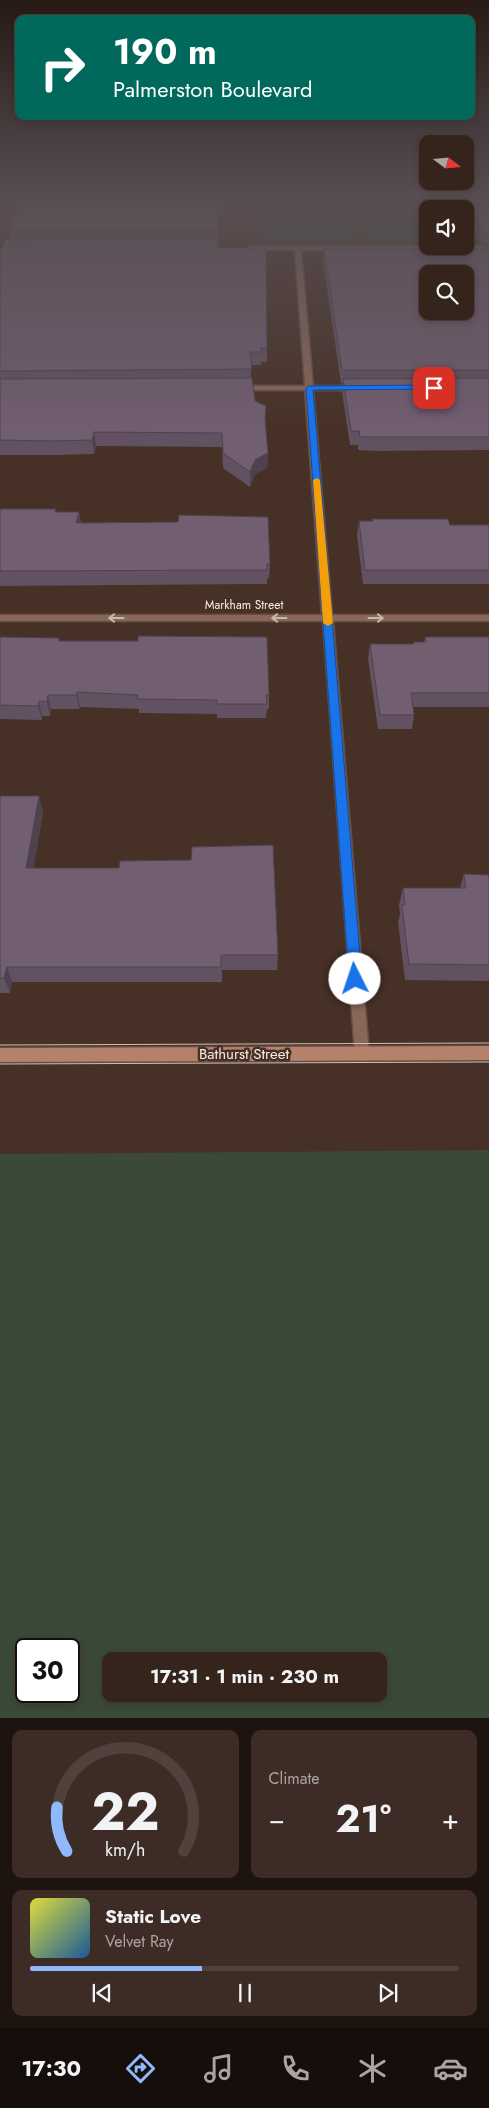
<!DOCTYPE html>
<html lang="en">
<head>
<meta charset="utf-8">
<style>
  :root { --surface:#35241c; --page:#3d2c25; --text:#f1f3f6; --muted:#aaa4a3; --line:#4f413b; --accent:#8fb8fd }
  body { margin:0; font-family:Jost,sans-serif; background:var(--page); color:var(--text); height:100vh; display:flex; flex-direction:column; font-size:19px; white-space:nowrap }
  * { box-sizing:border-box; margin:0 }
  p { font-size:16px; color:var(--muted) }
  .icon { flex:none; width:28px; height:28px; fill:none; stroke:currentColor; stroke-width:2; stroke-linecap:round; stroke-linejoin:round }
  .map { position:relative; height:1718px; overflow:hidden }
  .side { display:flex; flex-direction:column; gap:12px; padding:12px; background:#1d140f; flex:1 }
  .side>* { flex:none }
  .banner { position:absolute; left:15px; top:15px; width:460px; height:105px; border-radius:10px; box-shadow:0 2px 8px #0003,0 0 0 1px var(--line); background:#00695c; color:#fff; overflow:hidden }
  .needle { width:32px; rotate:106deg }
  .buttons { position:absolute; left:419px; top:135px; display:grid; gap:10px }
  .buttons a { display:grid; place-items:center; width:55px; height:55px; border-radius:10px; background:var(--surface); box-shadow:0 2px 8px #0003,0 0 0 1px var(--line); font-size:25px }
  .speed { position:absolute; left:15px; top:1638px; display:flex; gap:10px; font-size:25px; font-weight:700; text-align:center }
  .speed>* { display:grid; place-content:center; width:65px; height:65px; border-radius:50%; background:var(--surface); box-shadow:0 2px 8px #0003,0 0 0 1px var(--line); line-height:1 }
  .speed .limit { border:2px solid #111; border-radius:8px; background:#fff; color:#111 }
  .pin { position:absolute; display:grid; place-items:center; width:42px; height:42px; color:#fff; margin:-21px; border-radius:10px; box-shadow:0 2px 8px #0006 }
  .me { position:absolute; width:55px; margin:-28px; rotate:356deg; stroke-linejoin:round; filter:drop-shadow(0 0 4px #0008) }
  .turn { display:flex; align-items:center; gap:18px; height:105px; padding:0 15px; font-size:22px }
  .turn .icon { width:65px; height:65px; stroke-width:2.5 }
  .turn b { display:block; font-size:35px; line-height:42px }
  .big { font-size:38px; font-weight:700; line-height:1.1 }
  .side .tile { flex:1; display:flex; flex-direction:column; justify-content:center; gap:8px; min-width:0; padding:0 18px; border-radius:10px; background:var(--page) }
  .side .dial { align-items:center; gap:0 }
  .dial svg { height:130px; overflow:visible; fill:none; stroke:var(--line); stroke-width:7; stroke-linecap:round; text-anchor:middle }
  .dial text { fill:var(--text); stroke:none }
  .song { display:flex; align-items:center; gap:15px }
  .cover { width:60px; height:60px; border-radius:8px; background:linear-gradient(135deg,hsl(60 70% 55%),hsl(210 70% 35%)) }
  .played { height:5px; border-radius:2px; background:linear-gradient(90deg,var(--accent) 40%,var(--line) 40%) }
  .keys { display:flex; justify-content:space-around; direction:ltr }
  .heat { display:flex; justify-content:space-between; align-items:center; font-size:28px; direction:ltr }
  .side .tiles { flex:1; display:grid; gap:12px; grid-template-columns:1fr 1fr }
  .tile:last-child { grid-column:span 2 }
  .trip { position:absolute; left:102px; top:1652px; width:285px; height:50px; border-radius:10px; background:var(--surface); box-shadow:0 2px 8px #0003,0 0 0 1px var(--line); font-weight:700; line-height:50px; text-align:center }
  .tabs { display:flex; height:80px; justify-content:space-around; align-items:center; background:#150e0b; color:var(--muted) }
  .tabs .icon { width:35px; height:35px }
  .tabs .active { color:var(--accent) }
  .tabs b { font-size:22px; color:var(--text) }
  .map>svg:first-child { display:block }
</style>
</head>
<body>
<div class="map">
<svg width="489" height="1718" viewBox="0 0 489 1718">
  <rect width="100%" height="100%" fill="#473026"/>
  <!-- built -->
  <path fill="#56392d" d="M0 194H441L443 199H449L453 209H428L427 242 0 243Z"/>
  <!-- green -->
  <g fill="#3b4937" fill-rule="evenodd">
    <path d="M255 194H425L428 201 417 211 402 214C369 217 284 221 257 205Z"/>
    <path d="M258 220H353L357 242H257Z"/>
    <path d="M361 220H427V242H366Z"/>
    <path d="M489 1150V1718H0V1154ZM26 1649H69V1691H26ZM111 1661H379V1694H111Z"/>
  </g>
  <g fill="none" stroke-linecap="round" stroke-linejoin="round">
    <!-- street casing -->
    <g stroke="#634e44" stroke-width="3">
      <path id="street" d="M250 246H489V250H301L313 386H357L361 388 357 390H313L332 615H489V621H333L369 1054 367 1059 362 1061 357 1059 355 1054 323 621H0V615H322L305 390H237L233 388 237 386H305L295 250 248 249Z"/>
    </g>
    <!-- secondary casing -->
    <g stroke="#634e44" stroke-width="3">
      <path id="secondary" d="M489 1046V1060L0 1062V1048Z"/>
    </g>
    <!-- street -->
    <use href="#street" fill="#886759" fill-rule="evenodd"/>
    <!-- secondary -->
    <use href="#secondary" fill="#b6816b" fill-rule="evenodd"/>
    <!-- tram -->
    <g stroke="#d1c0b8" stroke-width="1">
      <path d="M0 1045 489 1043"/>
      <path d="M0 1064 489 1062"/>
    </g>
  </g>
  <!-- wall -->
  <g fill="#615161">
    <path d="M218 194V248L267 348V362H261V365H251V378L255 401 266 406 265 425 268 453 267 468 255 474 250 487 223 468 222 447 96 446 94 454 55 455H0V249H2L10 240 8 230Z"/>
    <path d="M458 194H489V450L375 451 358 450V445H350L342 392 343 383H341L323 261 324 249H484V244H480L465 211V209H464Z"/>
    <path d="M0 509 56 512H79L81 523 270 564 269 579 267 578V584L0 586Z"/>
    <path d="M372 519 450 525H489V584H363L357 535 359 521H372Z"/>
    <path d="M0 637 59 641 269 695V709H267L266 718H217V714L139 713V709L80 707 79 709H51L50 716H42V720L0 719Z"/>
    <path d="M425 637H489V707H413L414 715 412 729H378L368 659 370 644H413V642H424Z"/>
    <path d="M0 796H39L43 813 33 868 278 955 277 970H222V982H12L10 993H0Z"/>
    <path d="M464 874 489 875V981L405 980 398 922 400 914 399 905 403 888H460Z"/>
  </g>
  <!-- shaded-wall -->
  <g fill="#4f424f">
    <path d="M94 432 96 446 94 454 92 440Z"/>
    <path d="M268 453 267 468 255 474 250 487V472L255 460Z"/>
    <path d="M79 512 81 526 76 523Z"/>
    <path d="M77 692 80 707 79 709 77 695Z"/>
    <path d="M48 695 51 709 50 716 47 702Z"/>
    <path d="M39 701 42 716V720L38 706Z"/>
    <path d="M39 796 43 813 31 884 26 868Z"/>
    <path d="M7 967 12 982 10 993 4 978Z"/>
  </g>
  <!-- building -->
  <g fill="#715e71" stroke="#4f424f" fill-rule="evenodd">
    <path d="M24 194H218V229L8 230Z"/>
    <path d="M464 194H489V233L482 232Z"/>
    <path d="M218 239V248H266L267 348H261V352H250L252 369 0 371V249H2L5 240Z"/>
    <path d="M485 240H489V249Z"/>
    <path d="M324 249H489V370H342ZM428 274H465V311H428Z"/>
    <path d="M252 378 255 401 266 406 265 418 268 453 255 460 250 472 223 453 222 433 94 432 92 440 53 441 0 440V379Z"/>
    <path d="M489 378V437H360L359 431H351L343 379Z"/>
    <path d="M0 509H56L55 512H79L76 523 178 522 179 515 268 517 270 564H267V570L0 571Z"/>
    <path d="M372 519H448L450 525H489V570H365L359 521H373Z"/>
    <path d="M138 636 267 637 269 695H266L267 704H217V700L137 699 138 695 77 692V695H48L47 702 39 701 38 706 0 705V637L59 638V641H138Z"/>
    <path d="M425 637H489V693H411L414 715H380L370 644H414L413 642H426Z"/>
    <path d="M0 796H39L26 868H119L120 861 191 860 192 847 273 845 278 955H221V967H7L4 978H0Z"/>
    <path d="M464 874 489 875V965L409 964 402 905H405L403 888H466Z"/>
  </g>
  <!-- one-way arrows -->
  <defs><path id="oneway-shaft" d="M-6 0H5M1.5-3L5.5 0L1.5 3" fill="none" stroke-width="1.6" stroke-linecap="round" stroke-linejoin="round" transform="scale(1.25)"/></defs>
  <g stroke="#ccb6ac">
    <use href="#oneway-shaft" transform="translate(116 618) rotate(180)"/>
    <use href="#oneway-shaft" transform="translate(279 618) rotate(180)"/>
    <use href="#oneway-shaft" transform="translate(376 618)"/>
  </g>
  <!-- sky -->
  <linearGradient id="sky" x2="0" y2="1"><stop stop-color="#271a15"/><stop offset="0.45" stop-color="#584e52"/><stop offset="1" stop-color="#584e52" stop-opacity="0"/></linearGradient>
  <rect width="489" height="435" fill="url(#sky)"/>
  <!-- route -->
  <path fill="#1a73e8" stroke="#114b97" d="M434 385 436 386V389L313 390 362 979 360 982 355 984 351 982 349 979 306 388 309 386Z"/>
  <!-- slow -->
  <path fill="#f59e0b" d="M317 478 320 480 333 623 328 626 323 623 313 480Z"/>
  <g text-anchor="middle" dominant-baseline="central" stroke-width="5" stroke-linejoin="round" paint-order="stroke">
    <!-- far-street labels -->
    <g font-size="12" fill="#f9eae3" stroke="#473026">
      <text x="244" y="605">Markham Street</text>
    </g>
    <!-- street labels -->
    <g font-size="15" fill="#f9eae3" stroke="#473026">
      <text x="244" y="1054">Bathurst Street</text>
    </g>
  </g>
</svg>
<div class="buttons">
<a><svg class="needle" viewBox="-14 -14 28 28"><path d="M0-13l5 13h-10z" fill="#e53935"/><path d="M0 13l5-13h-10z" fill="#aaa4a3"/></svg></a>
<a><svg class="icon" aria-label="sound" viewBox="0 0 24 24"><path d="M4 9h4l5-4v14l-5-4H4zM17 9q2 3 0 6"/></svg></a>
<a><svg class="icon" aria-label="search" viewBox="0 0 24 24"><circle cx="10" cy="10" r="6"/><path d="M15 15l6 6"/></svg></a>
</div>
<div class="speed"><div class="limit">30</div></div>
<div class="pin" style="left:434px;top:388px;background:#d93025"><svg class="icon" aria-label="arrive" viewBox="0 0 24 24"><path d="M6 21V4h12l-3 4 3 4H6"/></svg></div>
<svg class="me" style="left:355px;top:979px" viewBox="-20 -20 40 40"><circle r="19" fill="#fff"/><path d="M0-13L10 11 0 6-10 11z" fill="#1a73e8"/></svg>
<div class="trip">17:31 · 1 min · 230 m</div>
<div class="banner">
<div class="turn"><svg class="icon" aria-label="right" viewBox="0 0 24 24"><path d="M7 20v-9h11M14 6l5 5-5 5"/></svg><div><b>190 m</b>Palmerston Boulevard</div></div>
</div>
</div>
<section class="side">
<div class="tiles">
<div class="tile dial"><svg viewBox="0 0 100 80">
<path d="M14 69A42 42 0 1 1 86 69"/>
<path d="M14 69A42 42 0 0 1 8 42" stroke="#8fb8fd"/>
<text x="50" y="56" font-size="32" font-weight="700">22</text>
<text x="50" y="72" font-size="11">km/h</text>
</svg></div>
<div class="tile"><p>Climate</p>
<div class="heat"><a>−</a><b class="big">21°</b><a>+</a></div>
</div>
<div class="tile">
<div class="song"><i class="cover"></i><div><b>Static Love</b><p>Velvet Ray</p></div></div>
<div class="played"></div>
<div class="keys"><svg class="icon" aria-label="previous" viewBox="0 0 24 24"><path d="M18 5L8 12l10 7zM5 5v14"/></svg><svg class="icon" aria-label="pause" viewBox="0 0 24 24"><path d="M8 5v14M16 5v14"/></svg><svg class="icon" aria-label="next" viewBox="0 0 24 24"><path d="M6 5l10 7-10 7zM19 5v14"/></svg></div>
</div>
</div>
</section>
<nav class="tabs">
<b>17:30</b>
<svg class="icon active" aria-label="directions" viewBox="0 0 24 24"><path d="M12 3l9 9-9 9-9-9zM9 14v-3h6M13 9l2 2-2 2"/></svg>
<svg class="icon" aria-label="music" viewBox="0 0 24 24"><path d="M9 18V5l10-2v13"/><circle cx="6" cy="18" r="3"/><circle cx="16" cy="16" r="3"/></svg>
<svg class="icon" aria-label="phone" viewBox="0 0 24 24"><path d="M5 4h4l2 5-3 2q2 4 5 5l2-3 5 2v4C11 20 4 13 5 4z"/></svg>
<svg class="icon" aria-label="climate" viewBox="0 0 24 24"><path d="M12 3v18M4 7l16 10M4 17L20 7"/></svg>
<svg class="icon" aria-label="car" viewBox="0 0 24 24"><path d="M5 17H2v-5l4-1 3-4h7l3 4 3 1v5h-3M9 17h6M6 11h13"/><circle cx="7" cy="17" r="2"/><circle cx="17" cy="17" r="2"/></svg>
</nav>
</body>
</html>
